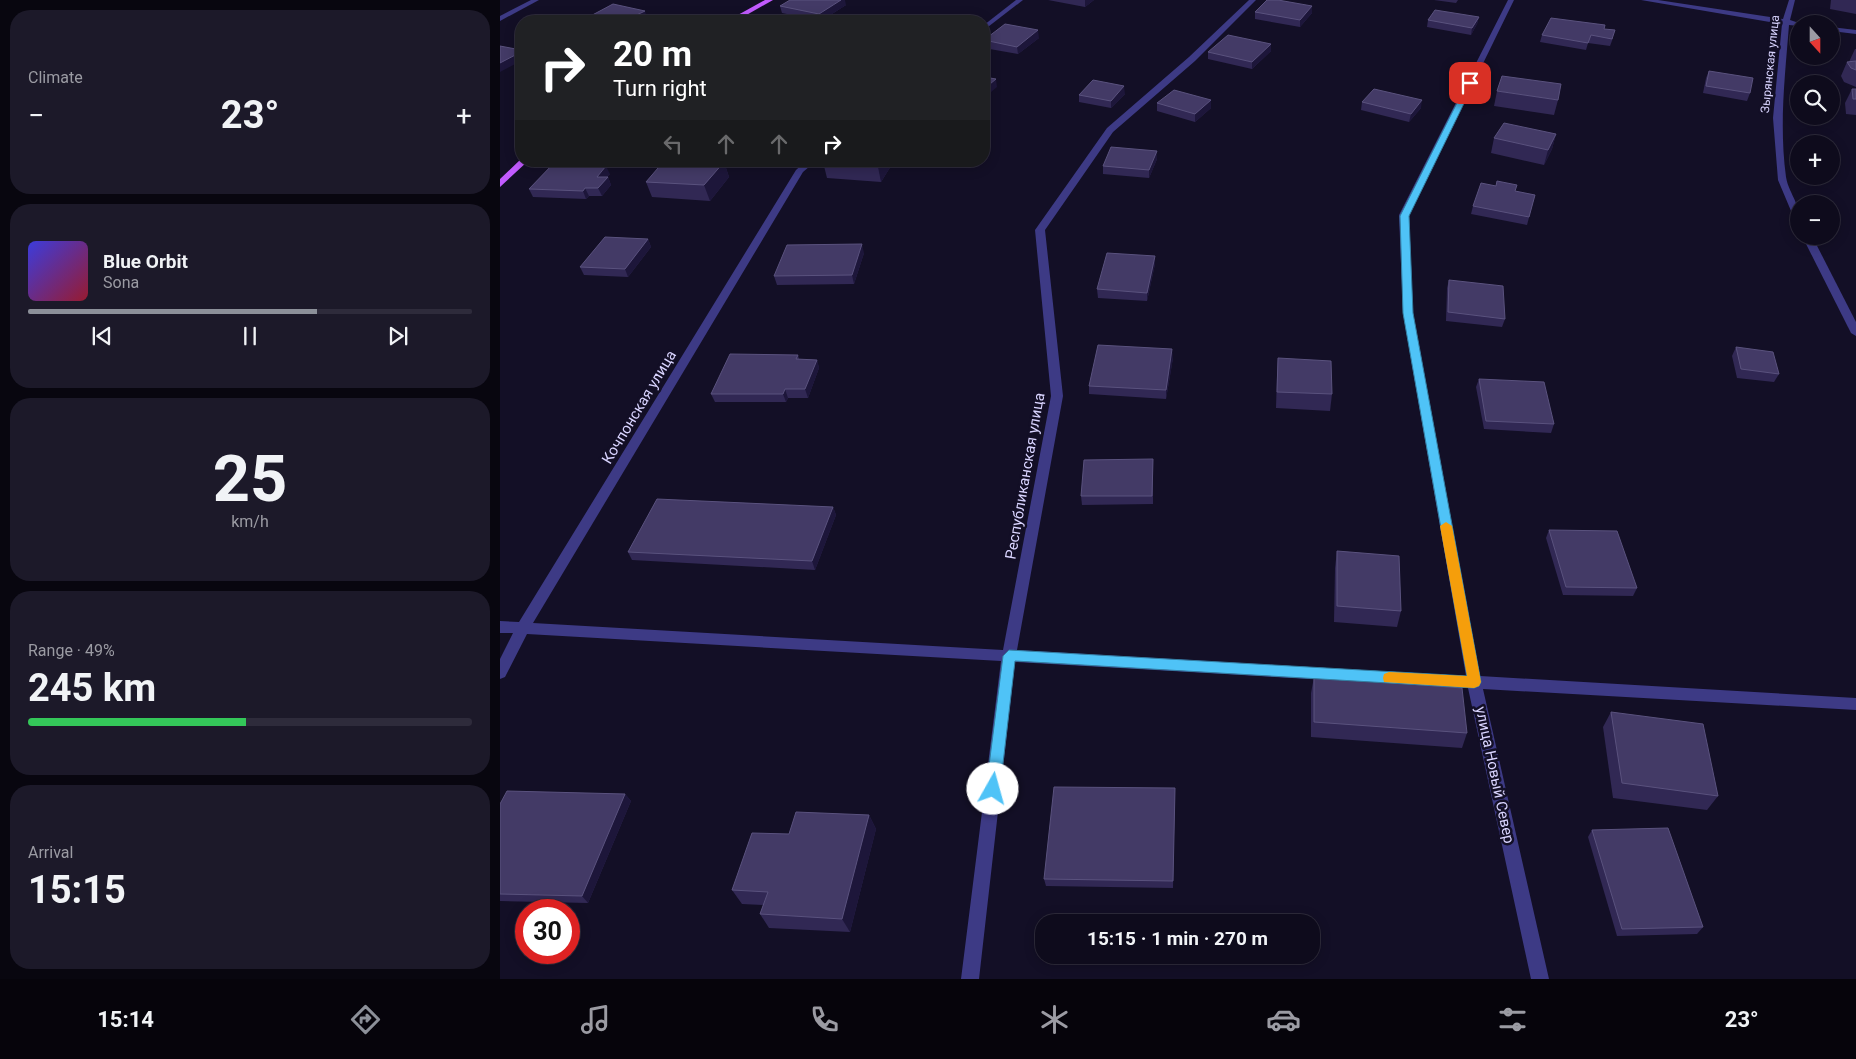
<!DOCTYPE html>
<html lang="en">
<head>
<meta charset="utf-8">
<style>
  :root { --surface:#0e0b1c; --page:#1c1929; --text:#f1f3f6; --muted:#9b9ba3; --line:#2e2b3b; --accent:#8c9099 }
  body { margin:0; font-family:Roboto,sans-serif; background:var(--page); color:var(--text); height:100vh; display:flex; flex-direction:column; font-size:19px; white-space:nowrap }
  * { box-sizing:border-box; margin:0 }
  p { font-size:16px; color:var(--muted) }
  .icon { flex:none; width:28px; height:28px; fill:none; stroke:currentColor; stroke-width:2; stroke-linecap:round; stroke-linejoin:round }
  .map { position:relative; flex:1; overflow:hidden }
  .drawer { display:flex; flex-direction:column; gap:10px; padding:10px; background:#08060f; width:500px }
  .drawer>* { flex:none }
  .banner { position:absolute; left:15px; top:15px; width:475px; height:152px; border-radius:20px; box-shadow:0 2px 12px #0003,0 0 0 1px var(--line); background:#202124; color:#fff; overflow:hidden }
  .needle { width:32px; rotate:159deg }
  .tools { position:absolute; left:1290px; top:15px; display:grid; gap:10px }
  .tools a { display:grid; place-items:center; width:50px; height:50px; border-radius:50%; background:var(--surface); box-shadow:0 2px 12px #0003,0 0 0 1px var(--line); font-size:25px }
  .speed { position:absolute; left:15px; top:899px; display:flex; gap:10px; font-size:25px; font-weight:700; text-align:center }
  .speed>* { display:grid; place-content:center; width:65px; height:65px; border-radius:50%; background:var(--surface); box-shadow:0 2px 12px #0003,0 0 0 1px var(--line); line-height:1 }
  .speed .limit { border:8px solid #d22; background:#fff; color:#111 }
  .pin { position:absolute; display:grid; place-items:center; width:42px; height:42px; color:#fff; margin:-21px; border-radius:10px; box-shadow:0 2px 8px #0006 }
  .me { position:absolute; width:55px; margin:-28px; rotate:7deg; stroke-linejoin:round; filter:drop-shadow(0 0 4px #0008) }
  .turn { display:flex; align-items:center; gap:18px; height:105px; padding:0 15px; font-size:22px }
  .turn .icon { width:65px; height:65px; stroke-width:2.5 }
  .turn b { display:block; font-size:35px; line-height:42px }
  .lanes { display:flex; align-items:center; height:48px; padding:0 15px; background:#0003; justify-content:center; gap:25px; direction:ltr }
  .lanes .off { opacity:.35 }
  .big { font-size:38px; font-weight:700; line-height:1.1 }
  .drawer .widget { flex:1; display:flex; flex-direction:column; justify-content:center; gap:8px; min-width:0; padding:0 18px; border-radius:20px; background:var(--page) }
  .drawer .dial { align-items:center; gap:0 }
  .dial b { font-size:65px; line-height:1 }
  .song { display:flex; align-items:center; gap:15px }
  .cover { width:60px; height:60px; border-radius:8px; background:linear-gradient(135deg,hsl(240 70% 55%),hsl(350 70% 35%)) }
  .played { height:5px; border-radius:2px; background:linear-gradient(90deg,var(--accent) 65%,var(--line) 65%) }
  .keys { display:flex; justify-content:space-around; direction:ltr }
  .heat { display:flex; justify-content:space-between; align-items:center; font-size:28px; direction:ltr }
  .charge { height:8px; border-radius:4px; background:linear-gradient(90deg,#34c759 49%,var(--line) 0) }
  .trip { position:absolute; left:535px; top:914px; width:285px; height:50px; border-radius:20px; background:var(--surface); box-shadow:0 2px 12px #0003,0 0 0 1px var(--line); font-weight:700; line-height:50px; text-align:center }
  .menu { display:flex; height:80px; justify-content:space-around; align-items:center; background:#06040b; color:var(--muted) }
  .menu .icon { width:35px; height:35px }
  .menu .current { color:var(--accent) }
  .menu b { font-size:22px; color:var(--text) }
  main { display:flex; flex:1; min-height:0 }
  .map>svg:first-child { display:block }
</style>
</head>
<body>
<main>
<section class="drawer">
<div class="widget"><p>Climate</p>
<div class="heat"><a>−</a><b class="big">23°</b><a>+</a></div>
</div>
<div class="widget">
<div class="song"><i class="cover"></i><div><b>Blue Orbit</b><p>Sona</p></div></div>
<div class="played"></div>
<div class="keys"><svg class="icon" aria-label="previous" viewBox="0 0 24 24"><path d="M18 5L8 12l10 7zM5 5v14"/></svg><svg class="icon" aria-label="pause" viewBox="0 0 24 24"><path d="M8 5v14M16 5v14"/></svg><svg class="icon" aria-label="next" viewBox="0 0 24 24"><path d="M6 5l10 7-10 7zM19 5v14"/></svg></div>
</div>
<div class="widget dial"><b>25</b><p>km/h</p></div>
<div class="widget"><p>Range · 49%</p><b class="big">245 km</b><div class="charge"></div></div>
<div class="widget"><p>Arrival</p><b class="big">15:15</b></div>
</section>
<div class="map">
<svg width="1356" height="979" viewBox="0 0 1356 979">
  <rect width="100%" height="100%" fill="#130f26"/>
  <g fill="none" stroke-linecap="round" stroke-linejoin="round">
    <!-- minor -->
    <g fill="#3d3a85" fill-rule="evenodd">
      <path d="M31 0H39L0 21V16Z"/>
      <path d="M516 0H523L484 30V25Z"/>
      <path d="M749 0H756L695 61 613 132 545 230 563 396 517 650 966 676 903 313 899 215 1008 0H1014L909 215 913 313 980 676 1356 698V710L983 689 1049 979H1031L968 688 515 662 479 979H461L501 661 27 634 5 677 0 679V659L13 633H0V621L19 622 296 170 306 161H316L303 172 33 623 503 650 551 396 535 230 607 128 689 57Z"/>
      <path d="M1141 0H1158L1283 19 1289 0H1295L1290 20 1302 24H1299V26L1289 25C1285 77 1279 125 1286 177 1289 194 1299 200 1299 221L1294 218 1278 180 1273 118 1282 24Z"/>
      <path d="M1331 27 1356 30V34L1331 31Z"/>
      <path d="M1302 236H1312L1356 322V336L1351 333Z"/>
    </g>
    <!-- major -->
    <g fill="#c25bff" fill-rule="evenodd">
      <path d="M265 0H273L236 21H227Z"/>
      <path d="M21 159V161H28L0 187V179Z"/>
    </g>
  </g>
  <!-- wall -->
  <g fill="#312854">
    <path d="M548 0H594L585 7Z"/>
    <path d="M934 0H958L956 3Z"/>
    <path d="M1331 0H1356V14L1330 9Z"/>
    <path d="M346 5 321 21 282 13 280 6Z"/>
    <path d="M755 12 812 13 800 27 755 19Z"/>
    <path d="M979 17 977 24 971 35 927 27 928 20Z"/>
    <path d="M1104 29 1113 38 1110 46 1088 43 1086 50 1040 42 1042 35Z"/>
    <path d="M539 38 518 54 484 48V40Z"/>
    <path d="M1355 49H1356V87L1344 82 1341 76 1347 62H1349Z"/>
    <path d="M771 51 752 69 708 59V52Z"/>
    <path d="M1209 71 1250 93 1247 101 1203 93 1206 78Z"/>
    <path d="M1352 89H1356V115L1346 114 1345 103Z"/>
    <path d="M997 91 1058 100 1054 115 994 106Z"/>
    <path d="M625 94 611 108 579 102V95Z"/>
    <path d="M711 100V108L695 122 657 111V103Z"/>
    <path d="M862 102 921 108 909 122 861 110Z"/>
    <path d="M1056 134 1052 149 1044 165 991 153 994 138Z"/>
    <path d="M657 151V159L649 178 603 174V166Z"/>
    <path d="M324 161H394L381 182 327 178 323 162Z"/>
    <path d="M224 162 229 177 210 201 152 197 146 182Z"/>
    <path d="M110 174 107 177H108L111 185 102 196H89L86 199 33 197 29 189Z"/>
    <path d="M996 186 1015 191 1035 195 1027 225 971 214 973 206Z"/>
    <path d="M148 239 151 247 128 277 84 275 80 267Z"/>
    <path d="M364 253 354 284 277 285 274 276Z"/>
    <path d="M655 264 647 301 598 298 597 289Z"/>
    <path d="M949 280 1005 319 1002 327 946 321 947 288Z"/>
    <path d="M1236 347 1279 374 1274 382 1237 378 1232 356Z"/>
    <path d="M298 355 299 359 317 360 319 368 308 398H288L286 402H215L211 394Z"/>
    <path d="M673 358 666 399 589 394V386Z"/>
    <path d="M778 358 832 394 830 411 776 408 777 375Z"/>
    <path d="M979 379 1054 424 1051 433 984 429 976 387Z"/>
    <path d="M653 459V504L582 505 581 496Z"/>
    <path d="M333 507 336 515 315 570 132 560 128 552Z"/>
    <path d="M1049 530 1137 588 1133 596 1063 595 1046 538Z"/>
    <path d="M837 551 901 611 897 627 834 622 835 568Z"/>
    <path d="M814 677 967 733 962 748 811 737V693Z"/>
    <path d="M1111 712 1218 796 1207 810 1113 798 1103 727Z"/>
    <path d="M675 788 673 888 546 886 544 879Z"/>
    <path d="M125 794 131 801 88 903 0 901V804Z"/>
    <path d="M369 815 376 829 350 932 269 928 260 914 263 905 242 904 232 890 289 834Z"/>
    <path d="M1092 830 1203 927 1197 934 1117 936 1088 837Z"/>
  </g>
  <!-- shaded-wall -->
  <g fill="#1d163a">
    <path d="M341 0H345L346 5 321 21 319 14Z"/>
    <path d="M585 0H594L585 7Z"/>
    <path d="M812 6V13L800 27V20Z"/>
    <path d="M145 11 147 18 140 21H124Z"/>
    <path d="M979 17 977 24 971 35 972 28Z"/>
    <path d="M538 30 539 38 518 54 517 47Z"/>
    <path d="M771 44V51L752 69V62Z"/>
    <path d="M21 52V61L0 72V63Z"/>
    <path d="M496 79 497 87 484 98V89Z"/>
    <path d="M624 86 625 94 611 108V101Z"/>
    <path d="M711 100V108L695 122V114Z"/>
    <path d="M922 100 921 108 909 122 911 114Z"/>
    <path d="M1056 134 1052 149 1044 165 1048 150Z"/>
    <path d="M657 151V159L649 178V170Z"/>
    <path d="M381 161H394L381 182 378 167Z"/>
    <path d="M224 162 229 177 210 201 204 185Z"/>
    <path d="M106 166 110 174 100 185 97 177Z"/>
    <path d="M108 177 111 185 102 196 98 188Z"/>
    <path d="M85 188 89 196 86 199 83 191Z"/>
    <path d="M148 239 151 247 128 277 125 269Z"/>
    <path d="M362 244 364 253 354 284 352 275Z"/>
    <path d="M655 256V264L647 301V293Z"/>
    <path d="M672 349 673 358 666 399V390Z"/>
    <path d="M317 360 319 368 308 398 305 389Z"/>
    <path d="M285 389 288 398 286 402 283 394Z"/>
    <path d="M333 507 336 515 315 570 312 561Z"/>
    <path d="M125 794 131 801 88 903 82 896Z"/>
    <path d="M369 815 376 829 350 932 342 919Z"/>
  </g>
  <!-- building -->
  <g fill="#433a66" stroke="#5a527e">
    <path d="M290 0H341L319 14 280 6Z"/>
    <path d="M767 0H778L812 6 800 20 755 12Z"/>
    <path d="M113 4 145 11 124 21H91L83 20Z"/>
    <path d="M935 10 979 17 972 28 928 20Z"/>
    <path d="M1051 18 1105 25 1104 29 1115 30 1112 39 1091 35 1088 43 1042 35Z"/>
    <path d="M505 24 538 30 517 47 484 40Z"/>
    <path d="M728 35 771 44 752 62 708 52Z"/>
    <path d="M0 46 21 50V52L0 63Z"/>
    <path d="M1356 61V70L1351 68 1347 62Z"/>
    <path d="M1209 71 1253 78 1250 93 1206 86Z"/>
    <path d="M1002 76 1061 84 1058 100 997 91Z"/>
    <path d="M484 77 496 79 484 89Z"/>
    <path d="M593 80 624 86 611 101 579 95Z"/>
    <path d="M874 89 922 100 911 114 862 102Z"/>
    <path d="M1352 89H1356V99H1353Z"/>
    <path d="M674 90 711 100 695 114 657 103Z"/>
    <path d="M1004 123 1056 134 1048 150 994 138Z"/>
    <path d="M611 147 657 151 649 170 603 166Z"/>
    <path d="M164 161H218L224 162 204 185 146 182Z"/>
    <path d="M324 161H381L378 167 323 162Z"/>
    <path d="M53 164 106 166 97 177H108L98 188H85L83 191 29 189Z"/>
    <path d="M997 181 1017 185 1015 191 1035 195 1029 217 973 206 981 183 996 186Z"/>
    <path d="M105 237 148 239 125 269 80 267Z"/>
    <path d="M362 244 352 275 274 276 287 245Z"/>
    <path d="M607 253 655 256 647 293 597 289Z"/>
    <path d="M949 280 1003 286 1005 319 948 312Z"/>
    <path d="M598 345 672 349 666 390 589 386Z"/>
    <path d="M1236 347 1273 352 1279 374 1241 369Z"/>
    <path d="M230 354 298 355 296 359 317 360 305 389H285L283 394H211Z"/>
    <path d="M778 358 831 361 832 394 777 392Z"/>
    <path d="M979 379 1044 382 1054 424 986 421Z"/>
    <path d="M653 459 652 496H581L584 460Z"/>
    <path d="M157 499 333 507 312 561 128 552Z"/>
    <path d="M1049 530 1117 531 1137 588 1066 587Z"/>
    <path d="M837 551 899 556 901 611 837 606Z"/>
    <path d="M814 677 962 688 967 733 814 722Z"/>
    <path d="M1111 712 1203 724 1218 796 1122 783Z"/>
    <path d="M554 787 675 788 673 881 544 879Z"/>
    <path d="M7 791 125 794 82 896 0 894V804Z"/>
    <path d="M296 812 369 815 342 919 260 914 268 892 232 890 252 833 289 834Z"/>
    <path d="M1168 828 1203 927 1122 929 1092 830Z"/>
  </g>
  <!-- route -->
  <path fill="#4fc3f7" stroke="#337fa1" d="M970 81 974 83 909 216 913 313 981 682 979 686 974 688 515 661 500 789 498 793 493 795 488 793 486 789 503 656 509 650 967 676 903 313 900 216 967 83Z"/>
  <!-- slow -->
  <path fill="#f59e0b" d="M946 522 952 526 981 682 979 686 974 688 884 682 883 678 884 674 889 672 967 676 940 526Z"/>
  <g text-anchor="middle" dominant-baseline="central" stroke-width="5" stroke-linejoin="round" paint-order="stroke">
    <!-- far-street labels -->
    <g font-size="12" fill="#d9d4ff" stroke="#130f26">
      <text transform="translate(1270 64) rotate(-84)">Зырянская улица</text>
    </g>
    <!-- street labels -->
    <g font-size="15" fill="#d9d4ff" stroke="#130f26">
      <text transform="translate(139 407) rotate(-59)">Кочпонская улица</text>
      <text transform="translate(525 476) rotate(-80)">Республиканская улица</text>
      <text transform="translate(995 775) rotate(78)">улица Новый Север</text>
    </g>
  </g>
</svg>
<div class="tools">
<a><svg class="needle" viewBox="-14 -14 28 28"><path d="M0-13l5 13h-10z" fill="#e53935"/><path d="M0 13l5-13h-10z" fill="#9b9ba3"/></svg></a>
<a><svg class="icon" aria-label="search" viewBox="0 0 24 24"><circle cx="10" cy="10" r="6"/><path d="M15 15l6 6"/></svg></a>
<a>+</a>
<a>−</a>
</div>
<div class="speed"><div class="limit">30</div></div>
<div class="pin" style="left:970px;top:83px;background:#d93025"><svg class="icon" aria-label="arrive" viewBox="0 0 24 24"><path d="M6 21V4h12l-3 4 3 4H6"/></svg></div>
<svg class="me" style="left:493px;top:789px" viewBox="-20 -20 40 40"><circle r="19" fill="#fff"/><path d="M0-13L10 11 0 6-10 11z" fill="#4fc3f7"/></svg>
<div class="trip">15:15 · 1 min · 270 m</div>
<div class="banner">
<div class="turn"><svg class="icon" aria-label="right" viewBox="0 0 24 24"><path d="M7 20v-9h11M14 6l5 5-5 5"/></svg><div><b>20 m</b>Turn right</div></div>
<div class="lanes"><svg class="icon off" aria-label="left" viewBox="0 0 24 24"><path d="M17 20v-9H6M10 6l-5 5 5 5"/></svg><svg class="icon off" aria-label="ahead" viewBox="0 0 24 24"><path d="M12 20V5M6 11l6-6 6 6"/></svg><svg class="icon off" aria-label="ahead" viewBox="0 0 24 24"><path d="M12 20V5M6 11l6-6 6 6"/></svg><svg class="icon" aria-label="right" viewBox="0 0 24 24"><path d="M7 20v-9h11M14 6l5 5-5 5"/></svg></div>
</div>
</div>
</main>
<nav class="menu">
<b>15:14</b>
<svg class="icon current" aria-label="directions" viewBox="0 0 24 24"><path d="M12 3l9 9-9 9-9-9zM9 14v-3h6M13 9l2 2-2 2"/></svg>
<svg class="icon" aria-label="music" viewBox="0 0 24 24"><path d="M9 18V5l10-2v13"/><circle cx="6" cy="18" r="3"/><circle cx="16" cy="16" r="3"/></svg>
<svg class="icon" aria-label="phone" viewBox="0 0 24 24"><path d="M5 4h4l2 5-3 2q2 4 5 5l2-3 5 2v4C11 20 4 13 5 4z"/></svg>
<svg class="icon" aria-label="climate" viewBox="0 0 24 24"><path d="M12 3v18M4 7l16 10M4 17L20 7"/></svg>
<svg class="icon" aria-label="car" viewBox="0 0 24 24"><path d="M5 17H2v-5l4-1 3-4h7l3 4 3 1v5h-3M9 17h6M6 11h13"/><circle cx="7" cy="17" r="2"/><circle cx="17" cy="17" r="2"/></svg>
<svg class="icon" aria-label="filters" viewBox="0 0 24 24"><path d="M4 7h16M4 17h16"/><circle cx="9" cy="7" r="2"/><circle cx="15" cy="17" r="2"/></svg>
<b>23°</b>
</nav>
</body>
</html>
